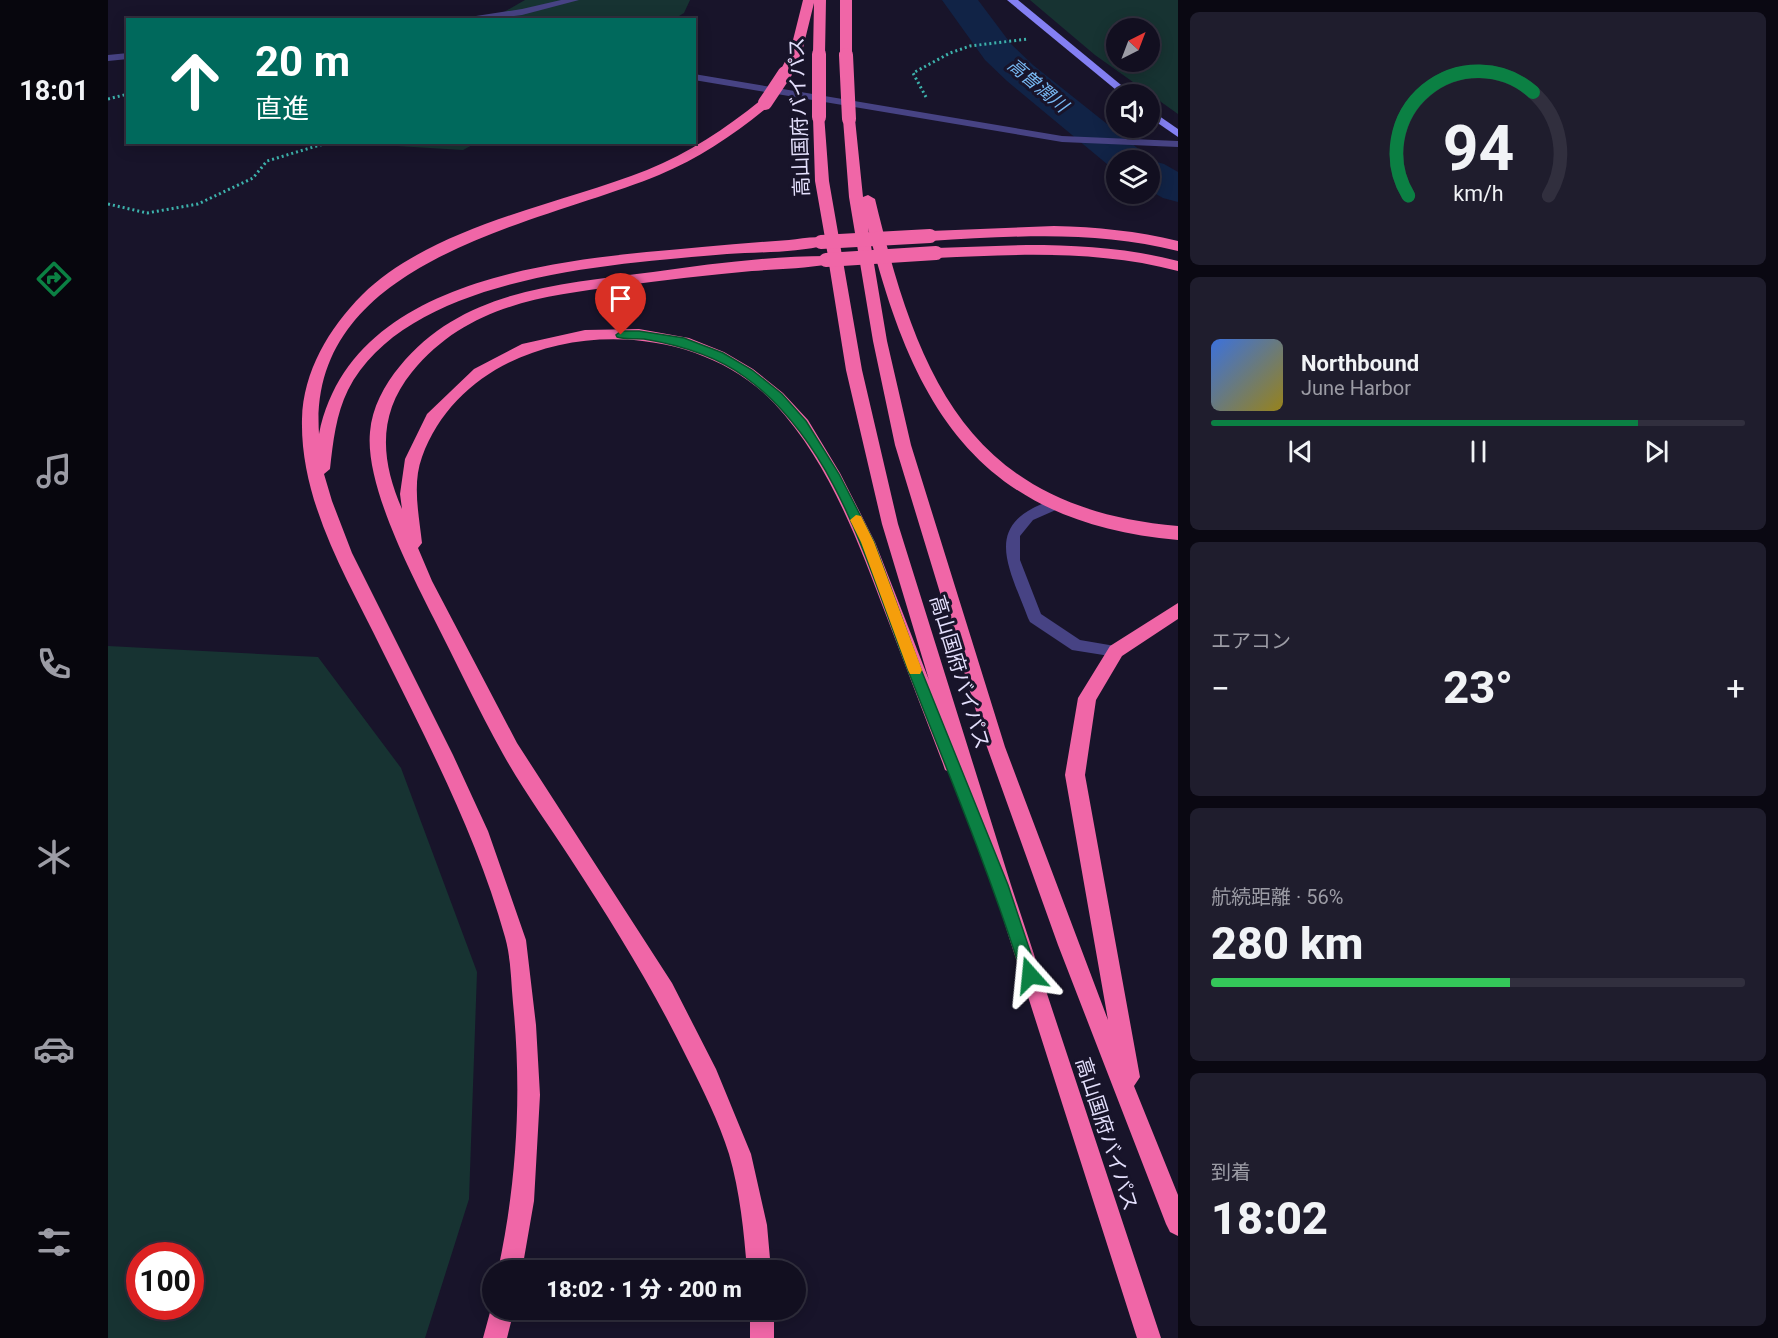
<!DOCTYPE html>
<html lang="ja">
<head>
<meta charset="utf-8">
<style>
  :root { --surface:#120f20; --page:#1f1d2d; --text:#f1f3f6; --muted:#9c9ca5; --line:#312f3e; --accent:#0b8043 }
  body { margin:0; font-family:Roboto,"Noto Sans JP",sans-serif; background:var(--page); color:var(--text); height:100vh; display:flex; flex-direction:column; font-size:22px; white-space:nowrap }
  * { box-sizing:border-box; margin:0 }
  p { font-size:20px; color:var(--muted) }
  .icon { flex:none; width:33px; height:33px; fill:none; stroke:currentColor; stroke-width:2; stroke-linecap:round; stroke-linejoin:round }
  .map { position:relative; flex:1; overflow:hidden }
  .side { display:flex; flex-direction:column; gap:12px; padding:12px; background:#0a0812; width:600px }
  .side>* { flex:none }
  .guide { position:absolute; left:18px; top:18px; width:570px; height:126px; border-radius:0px; box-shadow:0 3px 15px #0003,0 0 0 2px var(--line); background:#00695c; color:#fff; overflow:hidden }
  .needle { width:39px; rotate:42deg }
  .tools { position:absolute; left:998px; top:18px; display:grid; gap:12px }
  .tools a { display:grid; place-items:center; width:54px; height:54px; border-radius:50%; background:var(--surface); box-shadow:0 3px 15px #0003,0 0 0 2px var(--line); font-size:30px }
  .speed { position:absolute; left:18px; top:1242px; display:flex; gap:12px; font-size:30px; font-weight:700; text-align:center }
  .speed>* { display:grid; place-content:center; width:78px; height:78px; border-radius:50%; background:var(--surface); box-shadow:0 3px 15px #0003,0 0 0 2px var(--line); line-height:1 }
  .speed .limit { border:9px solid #d22; background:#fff; color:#111 }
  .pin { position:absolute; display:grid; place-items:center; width:51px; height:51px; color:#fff; margin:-62px -26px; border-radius:50% 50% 50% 0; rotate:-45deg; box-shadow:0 0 6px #0007 }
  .pin .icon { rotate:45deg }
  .me { position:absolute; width:66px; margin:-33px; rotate:342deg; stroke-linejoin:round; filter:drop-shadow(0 0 4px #0008) }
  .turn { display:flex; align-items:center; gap:21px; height:126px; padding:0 30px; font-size:27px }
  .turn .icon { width:78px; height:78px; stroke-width:2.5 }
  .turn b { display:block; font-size:42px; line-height:51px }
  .big { font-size:45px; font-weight:800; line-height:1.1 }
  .side .widget { flex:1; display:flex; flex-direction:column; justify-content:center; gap:9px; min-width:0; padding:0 21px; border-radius:9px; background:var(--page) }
  .side .dial { align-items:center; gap:0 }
  .dial svg { height:156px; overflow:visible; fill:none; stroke:var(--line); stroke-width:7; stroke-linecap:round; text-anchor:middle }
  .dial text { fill:var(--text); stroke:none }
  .song { display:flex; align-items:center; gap:18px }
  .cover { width:72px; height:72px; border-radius:9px; background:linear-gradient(135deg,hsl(220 70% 55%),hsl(50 70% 35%)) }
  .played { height:6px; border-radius:3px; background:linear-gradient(90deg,var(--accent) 80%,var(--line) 80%) }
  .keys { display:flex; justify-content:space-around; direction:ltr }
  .heat { display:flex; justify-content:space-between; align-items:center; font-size:33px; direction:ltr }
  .charge { height:9px; border-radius:4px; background:linear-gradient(90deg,#34c759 56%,var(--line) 0) }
  .trip { position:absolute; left:374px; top:1260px; width:324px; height:60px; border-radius:30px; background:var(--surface); box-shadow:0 3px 15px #0003,0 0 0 2px var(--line); font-weight:800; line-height:60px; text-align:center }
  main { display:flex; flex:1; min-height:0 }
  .tab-bar { display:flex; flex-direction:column; width:108px; justify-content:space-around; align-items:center; background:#07060d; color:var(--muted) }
  .tab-bar .icon { width:42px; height:42px }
  .tab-bar .on { color:var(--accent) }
  .tab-bar b { font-size:27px; color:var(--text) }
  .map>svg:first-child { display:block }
</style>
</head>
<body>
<main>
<nav class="tab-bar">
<b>18:01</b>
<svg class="icon on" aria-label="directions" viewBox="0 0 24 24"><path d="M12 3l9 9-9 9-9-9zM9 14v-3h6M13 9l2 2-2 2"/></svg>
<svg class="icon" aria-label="music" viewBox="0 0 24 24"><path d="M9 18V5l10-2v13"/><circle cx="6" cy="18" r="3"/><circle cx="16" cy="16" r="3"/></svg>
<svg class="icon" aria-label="phone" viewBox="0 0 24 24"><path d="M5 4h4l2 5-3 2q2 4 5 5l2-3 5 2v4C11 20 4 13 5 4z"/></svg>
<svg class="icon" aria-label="climate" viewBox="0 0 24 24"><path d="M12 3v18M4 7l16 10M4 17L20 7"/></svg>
<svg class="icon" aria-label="car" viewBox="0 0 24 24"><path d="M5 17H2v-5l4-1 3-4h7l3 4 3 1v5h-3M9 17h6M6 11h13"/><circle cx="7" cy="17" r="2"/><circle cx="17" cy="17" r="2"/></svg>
<svg class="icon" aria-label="filters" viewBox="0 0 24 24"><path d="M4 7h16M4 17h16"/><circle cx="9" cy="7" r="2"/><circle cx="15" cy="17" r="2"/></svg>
</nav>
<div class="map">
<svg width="1070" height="1338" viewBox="0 0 1070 1338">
  <rect width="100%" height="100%" fill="#18142a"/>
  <!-- green -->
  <g fill="#173332" fill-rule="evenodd">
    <path d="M417 0H582L576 13 566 19 382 20Z"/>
    <path d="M922 0H1070V114L987 55ZM1008 28H1041V62H1008Z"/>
    <path d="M239 143H368L355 150Z"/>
    <path d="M0 646 210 657 293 768 369 972 361 1199 317 1338H0ZM32 1256H82V1306H32Z"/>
  </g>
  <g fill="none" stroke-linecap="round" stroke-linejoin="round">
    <!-- river -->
    <g fill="#112346" fill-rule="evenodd">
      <path d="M834 0H870L903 44 925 65 1033 151 1039 160H1008V170L1005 169 899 81 877 60Z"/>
      <path d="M1039 160H1041L1056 164 1070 172V202L1055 198 1041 190V160Z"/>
    </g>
    <!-- path -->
    <g stroke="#3db2ac" stroke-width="3" stroke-dasharray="2 3" stroke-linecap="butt">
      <path d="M818 97 805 73 842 53 862 46 920 39"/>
      <path d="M0 99 20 94"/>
      <path d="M0 204 39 213 90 204 145 178 159 161 222 142"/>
    </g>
    <!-- lane -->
    <path fill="#474384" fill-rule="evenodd" d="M945 500 952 505 950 509 925 520 912 536V560L933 614 972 640 1013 647 1015 651 1013 655 1008 657 964 650 922 622 920 618C900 565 873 523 945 500Z"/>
    <!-- street -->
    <g fill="#474384" fill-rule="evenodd">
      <path d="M453 0H471L414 15 376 20H342L414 9Z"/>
      <path d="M20 53V59L0 61V55Z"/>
      <path d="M586 74 954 136 1070 141V147L954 142 586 80Z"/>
    </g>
    <!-- secondary -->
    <g fill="#8480f3" fill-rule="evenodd">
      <path d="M899 0H910L1024 94H1013Z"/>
      <path d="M1041 109 1070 129V137L1041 117Z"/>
    </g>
    <!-- highway -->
    <g fill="#f066a7" fill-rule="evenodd">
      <path d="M695 0H718L717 54 711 58 705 54 706 3 694 52 681 76H673L671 73 682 52Z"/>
      <path d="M732 0H744V55L738 59 732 55Z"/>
      <path d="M657 99 661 100 663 103 661 106C627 134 592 158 551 175 430 225 199 258 211 434 244 272 462 259 594 247 623 244 652 242 681 240 692 239 706 236 717 238L707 181 705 117 706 114H716L721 181 754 370 790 524 903 885 1053 1338H1029L848 771 844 773 837 770 835 764C816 714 797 665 778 615 750 541 721 462 666 403 572 303 364 320 314 457 304 484 311 515 314 543L310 548 324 581 409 743 564 983 608 1069 643 1154 659 1225 663 1270H639C636 1232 632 1192 621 1154 611 1122 595 1090 580 1060 546 990 505 924 462 858 440 824 415 790 395 754 370 709 348 662 325 617 301 569 257 484 262 432 264 408 276 385 292 366 355 289 453 284 545 272 602 264 662 256 720 256L718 245C690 253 648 252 619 254 506 264 299 275 240 390 228 414 225 442 222 469L216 474 224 501 244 553 345 755 380 831 418 940 428 1025 432 1095 426 1201 414 1270H390C409 1182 414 1093 405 1003 403 981 403 958 397 937 369 836 320 743 274 650 239 578 192 502 194 419 195 372 221 328 254 295 324 226 450 205 539 170 581 153 617 129 653 100ZM721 264 738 370 774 524 821 680 767 542 732 473 700 420 675 393 645 369 616 352 581 338 531 329 477 330 414 344 366 369 319 414 297 459 292 494 294 509C273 461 269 415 304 372 358 306 432 296 512 286 556 280 600 275 644 271 669 269 696 269 721 264Z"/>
      <path d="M741 115 747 119 755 197 760 195 767 199C811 381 862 508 1070 526V540C870 522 805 408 760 228L779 341 803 445 897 747 1000 1020 957 775 970 698 1002 646 1070 603V619L1014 656 988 700 977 775 1032 1077 1026 1086 1070 1195V1236L1062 1232 1058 1224 950 945 879 747 787 445 765 341 741 197 735 119Z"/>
      <path d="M946 226C989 227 1029 231 1070 241V251C988 230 906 236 822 241L815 236 822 231Z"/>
      <path d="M919 245C971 245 1020 248 1070 261V271C990 250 910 254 828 258L821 253 828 248Z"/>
      <path d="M384 1305V1310H406L399 1338H375Z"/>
      <rect x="642" y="1310" width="24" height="28"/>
    </g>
    <!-- highway-bridge -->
    <g stroke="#f066a7" stroke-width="14">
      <path d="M711 54V117"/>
      <path d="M738 55 741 119"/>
      <path d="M657 103 677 73"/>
      <path d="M713 242 822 236"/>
      <path d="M718 260 828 253"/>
    </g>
  </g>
  <!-- route -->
  <path fill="#0b8043" stroke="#07532c" stroke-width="1.5" d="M513 331H531L576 338 615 353 644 370 674 394 698 421 731 474 766 542 810 662 900 885 930 975 928 981 922 983 917 981 914 975C882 874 842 777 803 678 762 575 731 445 637 377 607 355 572 345 536 339 527 338 518 340 509 337L508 335Z"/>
  <!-- slow -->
  <path fill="#f59e0b" d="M748 515 753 516 766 542 814 670 812 674H802L800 670 753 542 742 520Z"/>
  <g text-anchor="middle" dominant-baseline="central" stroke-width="6" stroke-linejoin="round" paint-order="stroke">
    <!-- far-water labels -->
    <g font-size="18" font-style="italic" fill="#78b8f2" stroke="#18142a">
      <text transform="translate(930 85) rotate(40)">高曽潤川</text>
    </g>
    <!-- street labels -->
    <g font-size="20" fill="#e3dffc" stroke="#18142a">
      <text transform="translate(691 117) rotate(-92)">高山国府バイパス</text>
      <text transform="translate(852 672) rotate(73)">高山国府バイパス</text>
      <text transform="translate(999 1134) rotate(72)">高山国府バイパス</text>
    </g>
  </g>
</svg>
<div class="tools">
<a><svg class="needle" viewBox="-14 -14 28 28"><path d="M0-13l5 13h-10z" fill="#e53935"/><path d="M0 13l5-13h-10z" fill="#9c9ca5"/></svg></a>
<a><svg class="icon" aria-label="sound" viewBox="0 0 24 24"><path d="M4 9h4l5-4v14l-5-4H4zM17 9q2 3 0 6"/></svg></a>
<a><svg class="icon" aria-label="layers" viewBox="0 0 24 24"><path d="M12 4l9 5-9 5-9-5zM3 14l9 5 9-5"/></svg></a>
</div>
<div class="speed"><div class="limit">100</div></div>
<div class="pin" style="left:513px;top:335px;background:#d93025"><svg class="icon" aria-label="arrive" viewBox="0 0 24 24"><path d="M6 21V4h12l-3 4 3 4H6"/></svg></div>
<svg class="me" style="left:922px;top:975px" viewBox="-20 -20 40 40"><path d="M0-17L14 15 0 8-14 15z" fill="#0b8043" stroke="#fff" stroke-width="4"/></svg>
<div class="trip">18:02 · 1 分 · 200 m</div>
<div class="guide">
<div class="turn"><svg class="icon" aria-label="ahead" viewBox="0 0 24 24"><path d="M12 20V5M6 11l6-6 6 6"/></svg><div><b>20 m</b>直進</div></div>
</div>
</div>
<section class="side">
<div class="widget dial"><svg viewBox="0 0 100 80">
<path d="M14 69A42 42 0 1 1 86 69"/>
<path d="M14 69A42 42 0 0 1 78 16" stroke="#0b8043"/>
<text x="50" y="56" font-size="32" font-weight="700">94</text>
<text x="50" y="72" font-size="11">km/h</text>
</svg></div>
<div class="widget">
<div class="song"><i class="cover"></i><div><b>Northbound</b><p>June Harbor</p></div></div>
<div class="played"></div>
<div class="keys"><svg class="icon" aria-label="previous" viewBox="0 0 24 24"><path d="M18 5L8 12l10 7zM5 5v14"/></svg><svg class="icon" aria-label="pause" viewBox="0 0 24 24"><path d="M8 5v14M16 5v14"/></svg><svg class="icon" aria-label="next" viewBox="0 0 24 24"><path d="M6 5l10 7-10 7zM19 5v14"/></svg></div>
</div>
<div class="widget"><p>エアコン</p>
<div class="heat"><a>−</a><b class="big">23°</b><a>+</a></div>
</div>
<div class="widget"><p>航続距離 · 56%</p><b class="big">280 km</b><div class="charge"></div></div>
<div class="widget"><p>到着</p><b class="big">18:02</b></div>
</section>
</main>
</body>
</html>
